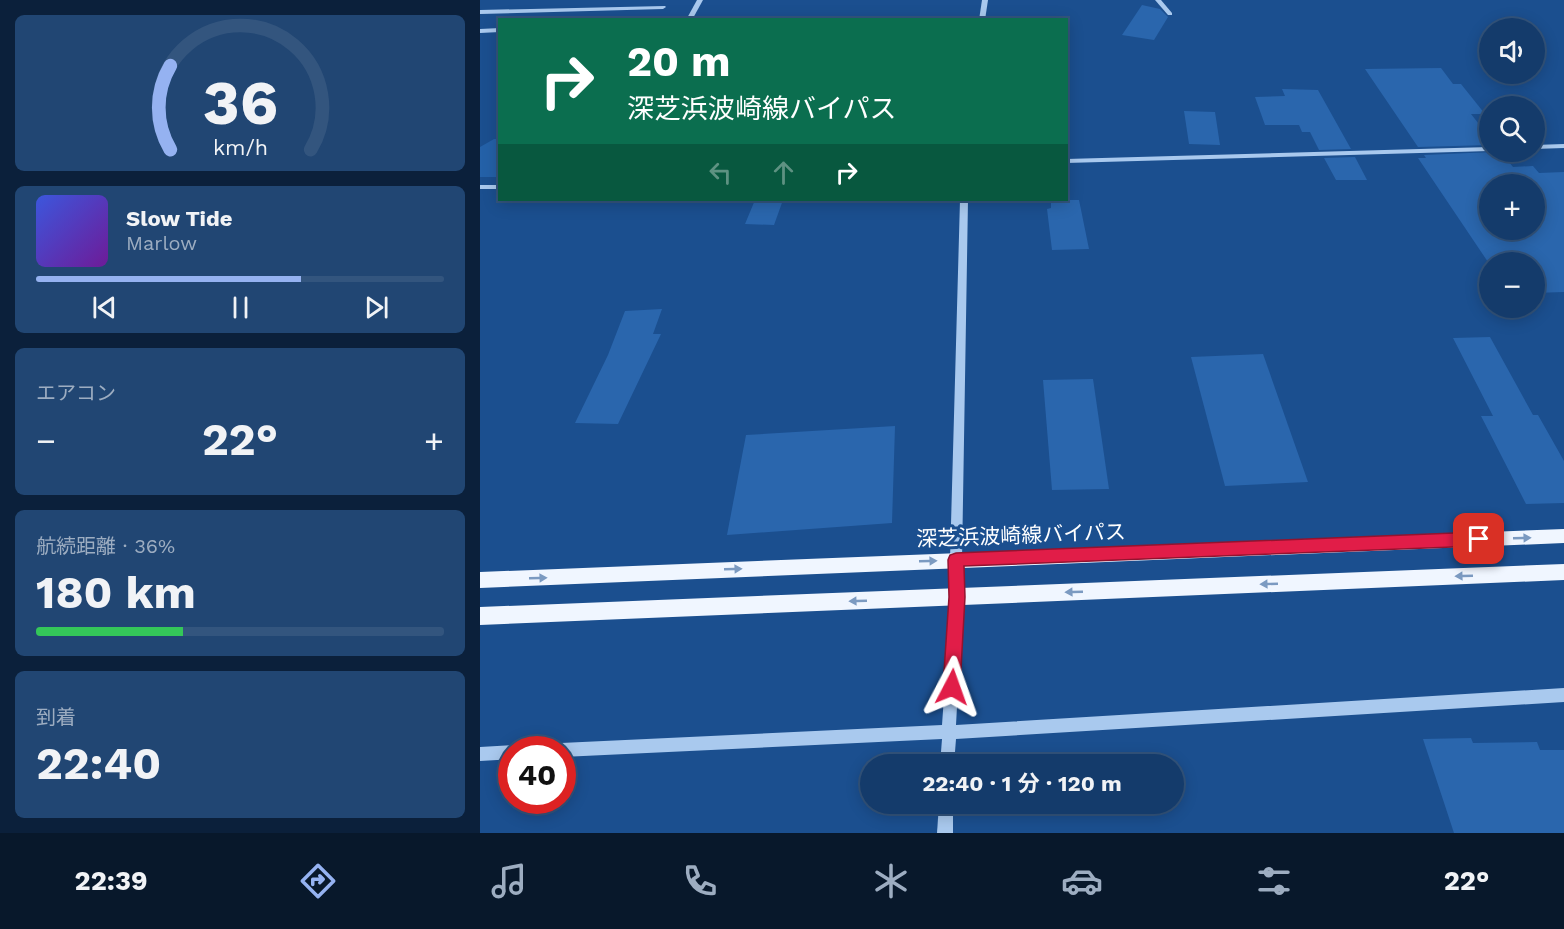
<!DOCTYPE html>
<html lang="ja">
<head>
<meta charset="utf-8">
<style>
  :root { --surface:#143b6b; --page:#214673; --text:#f1f3f6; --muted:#9dadc1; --line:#33557e; --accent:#95b2f1 }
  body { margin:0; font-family:"Work Sans","Noto Sans JP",sans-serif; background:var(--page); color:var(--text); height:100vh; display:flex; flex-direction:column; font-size:22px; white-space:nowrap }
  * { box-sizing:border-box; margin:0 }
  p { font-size:20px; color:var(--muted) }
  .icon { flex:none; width:33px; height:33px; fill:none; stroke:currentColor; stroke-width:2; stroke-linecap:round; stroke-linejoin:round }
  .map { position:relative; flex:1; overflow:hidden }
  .panel { display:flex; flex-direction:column; gap:15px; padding:15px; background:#0b203b; width:480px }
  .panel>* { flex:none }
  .hud { position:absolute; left:18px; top:18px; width:570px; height:183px; border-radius:0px; box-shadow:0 3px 15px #0003,0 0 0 2px var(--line); background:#0b6e4f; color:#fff; overflow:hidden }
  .controls { position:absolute; left:999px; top:18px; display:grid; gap:12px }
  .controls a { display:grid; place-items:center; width:66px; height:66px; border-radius:50%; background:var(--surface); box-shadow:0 3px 15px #0003,0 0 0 2px var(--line); font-size:30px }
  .speed { position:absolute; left:18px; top:736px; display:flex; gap:12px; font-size:30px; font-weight:700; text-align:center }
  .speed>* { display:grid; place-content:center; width:78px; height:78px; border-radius:50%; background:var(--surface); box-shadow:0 3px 15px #0003,0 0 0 2px var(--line); line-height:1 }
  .speed .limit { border:9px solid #d22; background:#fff; color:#111 }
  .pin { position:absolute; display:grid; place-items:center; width:51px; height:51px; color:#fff; margin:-26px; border-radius:12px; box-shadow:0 3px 9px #0006 }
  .me { position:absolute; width:66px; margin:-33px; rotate:4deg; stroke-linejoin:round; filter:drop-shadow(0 0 4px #0008) }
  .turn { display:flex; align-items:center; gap:21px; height:126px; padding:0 30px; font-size:27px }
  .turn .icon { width:78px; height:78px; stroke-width:2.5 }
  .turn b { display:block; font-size:42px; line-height:51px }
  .lanes { display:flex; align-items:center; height:57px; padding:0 30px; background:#0003; justify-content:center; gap:30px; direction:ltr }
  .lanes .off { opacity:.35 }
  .big { font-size:45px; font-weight:700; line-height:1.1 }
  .panel .tile { flex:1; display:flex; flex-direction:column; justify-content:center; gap:9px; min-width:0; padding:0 21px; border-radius:9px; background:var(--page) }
  .panel .dial { align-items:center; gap:0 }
  .dial svg { height:156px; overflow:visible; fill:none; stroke:var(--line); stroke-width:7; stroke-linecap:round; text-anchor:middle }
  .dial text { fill:var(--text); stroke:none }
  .song { display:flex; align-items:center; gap:18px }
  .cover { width:72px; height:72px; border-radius:9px; background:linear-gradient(135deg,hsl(230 70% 55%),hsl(280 70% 35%)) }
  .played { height:6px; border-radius:3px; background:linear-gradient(90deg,var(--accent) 65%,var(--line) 65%) }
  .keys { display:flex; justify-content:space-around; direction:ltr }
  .heat { display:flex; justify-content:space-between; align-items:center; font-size:33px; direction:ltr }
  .charge { height:9px; border-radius:4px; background:linear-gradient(90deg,#34c759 36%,var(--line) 0) }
  .trip { position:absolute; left:380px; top:754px; width:324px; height:60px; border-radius:30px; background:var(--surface); box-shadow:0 3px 15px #0003,0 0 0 2px var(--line); font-weight:700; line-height:60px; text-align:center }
  .tab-bar { display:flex; height:96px; justify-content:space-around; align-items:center; background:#08182b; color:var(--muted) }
  .tab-bar .icon { width:42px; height:42px }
  .tab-bar .current { color:var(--accent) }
  .tab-bar b { font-size:27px; color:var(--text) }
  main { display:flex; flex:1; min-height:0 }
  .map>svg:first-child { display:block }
</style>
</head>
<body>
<main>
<section class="panel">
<div class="tile dial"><svg viewBox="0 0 100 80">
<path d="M14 69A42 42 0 1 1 86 69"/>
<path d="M14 69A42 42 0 0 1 14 26" stroke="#95b2f1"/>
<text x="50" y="56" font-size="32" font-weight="700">36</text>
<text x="50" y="72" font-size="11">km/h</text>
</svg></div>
<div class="tile">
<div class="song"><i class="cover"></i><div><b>Slow Tide</b><p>Marlow</p></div></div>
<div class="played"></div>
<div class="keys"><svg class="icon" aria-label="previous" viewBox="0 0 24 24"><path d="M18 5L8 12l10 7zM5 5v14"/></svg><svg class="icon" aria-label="pause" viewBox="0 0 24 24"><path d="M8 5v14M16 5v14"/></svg><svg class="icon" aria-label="next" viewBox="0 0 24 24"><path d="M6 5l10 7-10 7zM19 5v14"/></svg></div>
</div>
<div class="tile"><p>エアコン</p>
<div class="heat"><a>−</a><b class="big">22°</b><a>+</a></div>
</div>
<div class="tile"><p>航続距離 · 36%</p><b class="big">180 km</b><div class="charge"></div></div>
<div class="tile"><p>到着</p><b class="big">22:40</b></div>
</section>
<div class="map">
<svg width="1084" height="833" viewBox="0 0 1084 833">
  <rect width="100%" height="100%" fill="#1b4f8f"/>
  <!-- green -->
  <path fill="#2461a8" d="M14 139H19V177H0V147Z"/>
  <!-- building -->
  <g fill="#2a66ad" fill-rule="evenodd">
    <path d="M662 5 680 9 688 17 674 40 642 35Z"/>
    <path d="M961 68 973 84H981L1005 114H991L1010 138V145L938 147 885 69Z"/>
    <path d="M802 89 838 90 871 149 839 150 830 132H822L819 125H785L775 97 805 96Z"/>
    <path d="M704 111 735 112 740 145 709 144Z"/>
    <path d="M1012 152H1021L1033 167 1053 166 1059 173 1084 172V292L1054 293V262H1010V265L938 158H946L944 155ZM1010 184H1054V230H1010Z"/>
    <path d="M875 157 887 180H856L844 158Z"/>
    <path d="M275 200H303L294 225 265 224Z"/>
    <path d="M571 200H599L609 249 572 250 567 209 571 208Z"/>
    <path d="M182 309 173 334H181L138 424 95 423 128 355 145 311Z"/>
    <path d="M1010 337 1053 415H1058L1084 461V503L1046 504 1001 416H1013L973 338Z"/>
    <path d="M783 354 828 482 745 486 711 357Z"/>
    <path d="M613 379 629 489 572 490 563 380Z"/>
    <path d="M415 426 412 523 247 535 266 435Z"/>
    <path d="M991 738 993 743 1057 742 1060 750H1084V833H974L943 739Z"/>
  </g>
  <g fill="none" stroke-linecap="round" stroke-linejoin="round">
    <!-- minor -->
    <g fill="#a9c9ee" fill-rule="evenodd">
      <path d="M217 0H223L212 20H206Z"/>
      <path d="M502 0H508L505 20H499Z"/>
      <path d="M675 0H681L692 13V15H688Z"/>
      <path d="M185 6 186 7 183 9 0 14V10Z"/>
      <path d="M20 28V32L0 33V29Z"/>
      <path d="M1084 144V148L1054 149V145Z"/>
      <path d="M1010 147V151L586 163V159Z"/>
      <rect x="0" y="185" width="20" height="4"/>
      <path d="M480 200H488L482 560 483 597 476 725 1084 688V702L476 739 474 765H460L462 739 82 757V750H74L76 745 81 743 462 725 471 597 470 560Z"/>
      <path d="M32 745 37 747 38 750H32V759L0 761V747Z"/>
      <path d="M459 804H473V833H457Z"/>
    </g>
    <!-- major -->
    <g fill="#f0f6ff" fill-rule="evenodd">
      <path d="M1084 529V543L0 588V572Z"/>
      <path d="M1084 564V580L0 625V607Z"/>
    </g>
  </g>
  <!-- one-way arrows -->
  <defs><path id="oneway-solid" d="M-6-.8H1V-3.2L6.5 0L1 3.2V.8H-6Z" transform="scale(1.5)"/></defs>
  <g fill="#7b9ac1">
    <use href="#oneway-solid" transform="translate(1042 538) rotate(-2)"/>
    <use href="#oneway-solid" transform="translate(448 561) rotate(-2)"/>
    <use href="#oneway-solid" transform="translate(253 569) rotate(-2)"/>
    <use href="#oneway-solid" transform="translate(984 576) rotate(178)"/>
    <use href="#oneway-solid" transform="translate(58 578) rotate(-2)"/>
    <use href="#oneway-solid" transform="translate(789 584) rotate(178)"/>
    <use href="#oneway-solid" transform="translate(594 592) rotate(178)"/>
    <use href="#oneway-solid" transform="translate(378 601) rotate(178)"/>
  </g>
  <!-- route -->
  <path fill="#e11d48" stroke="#92132f" stroke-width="1.5" d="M999 532 1005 534 1007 539 1005 544 999 546 484 566 485 597 480 687 478 693 472 695 465 693 463 687 469 597 468 560 470 555 476 553Z"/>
  <g text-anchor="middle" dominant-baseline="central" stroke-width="6" stroke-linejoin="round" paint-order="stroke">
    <!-- street labels -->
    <g font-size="21" fill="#fff" stroke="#1b4f8f">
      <text transform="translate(541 535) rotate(-2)">深芝浜波崎線バイパス</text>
    </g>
  </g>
</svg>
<div class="controls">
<a><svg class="icon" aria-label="sound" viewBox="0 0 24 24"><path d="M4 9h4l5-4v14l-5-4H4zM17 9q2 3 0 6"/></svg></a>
<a><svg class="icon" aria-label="search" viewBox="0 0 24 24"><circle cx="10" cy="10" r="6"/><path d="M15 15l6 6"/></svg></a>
<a>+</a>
<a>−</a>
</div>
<div class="speed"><div class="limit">40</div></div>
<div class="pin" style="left:999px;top:539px;background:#d93025"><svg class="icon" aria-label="arrive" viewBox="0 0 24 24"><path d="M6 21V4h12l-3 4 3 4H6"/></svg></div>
<svg class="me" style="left:472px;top:687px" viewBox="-20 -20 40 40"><path d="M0-17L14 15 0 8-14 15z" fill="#e11d48" stroke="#fff" stroke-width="4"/></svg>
<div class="trip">22:40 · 1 分 · 120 m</div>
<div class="hud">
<div class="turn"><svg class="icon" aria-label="right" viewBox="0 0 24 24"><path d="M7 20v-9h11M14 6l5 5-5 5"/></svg><div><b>20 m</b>深芝浜波崎線バイパス</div></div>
<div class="lanes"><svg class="icon off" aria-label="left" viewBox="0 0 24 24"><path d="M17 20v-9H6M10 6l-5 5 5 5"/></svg><svg class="icon off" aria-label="ahead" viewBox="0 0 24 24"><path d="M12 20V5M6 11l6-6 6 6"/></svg><svg class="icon" aria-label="right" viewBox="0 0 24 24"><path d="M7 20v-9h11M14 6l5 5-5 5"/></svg></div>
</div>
</div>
</main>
<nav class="tab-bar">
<b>22:39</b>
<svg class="icon current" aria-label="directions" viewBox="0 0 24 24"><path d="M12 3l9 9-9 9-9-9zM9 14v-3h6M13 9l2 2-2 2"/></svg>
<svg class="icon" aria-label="music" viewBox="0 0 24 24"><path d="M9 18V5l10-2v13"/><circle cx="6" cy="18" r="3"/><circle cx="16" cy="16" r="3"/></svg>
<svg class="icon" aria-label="phone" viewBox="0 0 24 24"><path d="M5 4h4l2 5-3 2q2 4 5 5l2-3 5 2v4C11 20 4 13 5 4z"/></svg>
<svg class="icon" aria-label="climate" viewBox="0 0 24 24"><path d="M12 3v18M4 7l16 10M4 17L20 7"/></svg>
<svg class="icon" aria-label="car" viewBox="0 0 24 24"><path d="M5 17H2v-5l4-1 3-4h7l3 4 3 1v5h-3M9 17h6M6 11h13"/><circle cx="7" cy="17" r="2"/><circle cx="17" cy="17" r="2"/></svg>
<svg class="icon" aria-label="filters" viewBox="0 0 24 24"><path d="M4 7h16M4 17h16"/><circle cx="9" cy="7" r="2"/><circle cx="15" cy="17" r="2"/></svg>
<b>22°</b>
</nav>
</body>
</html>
